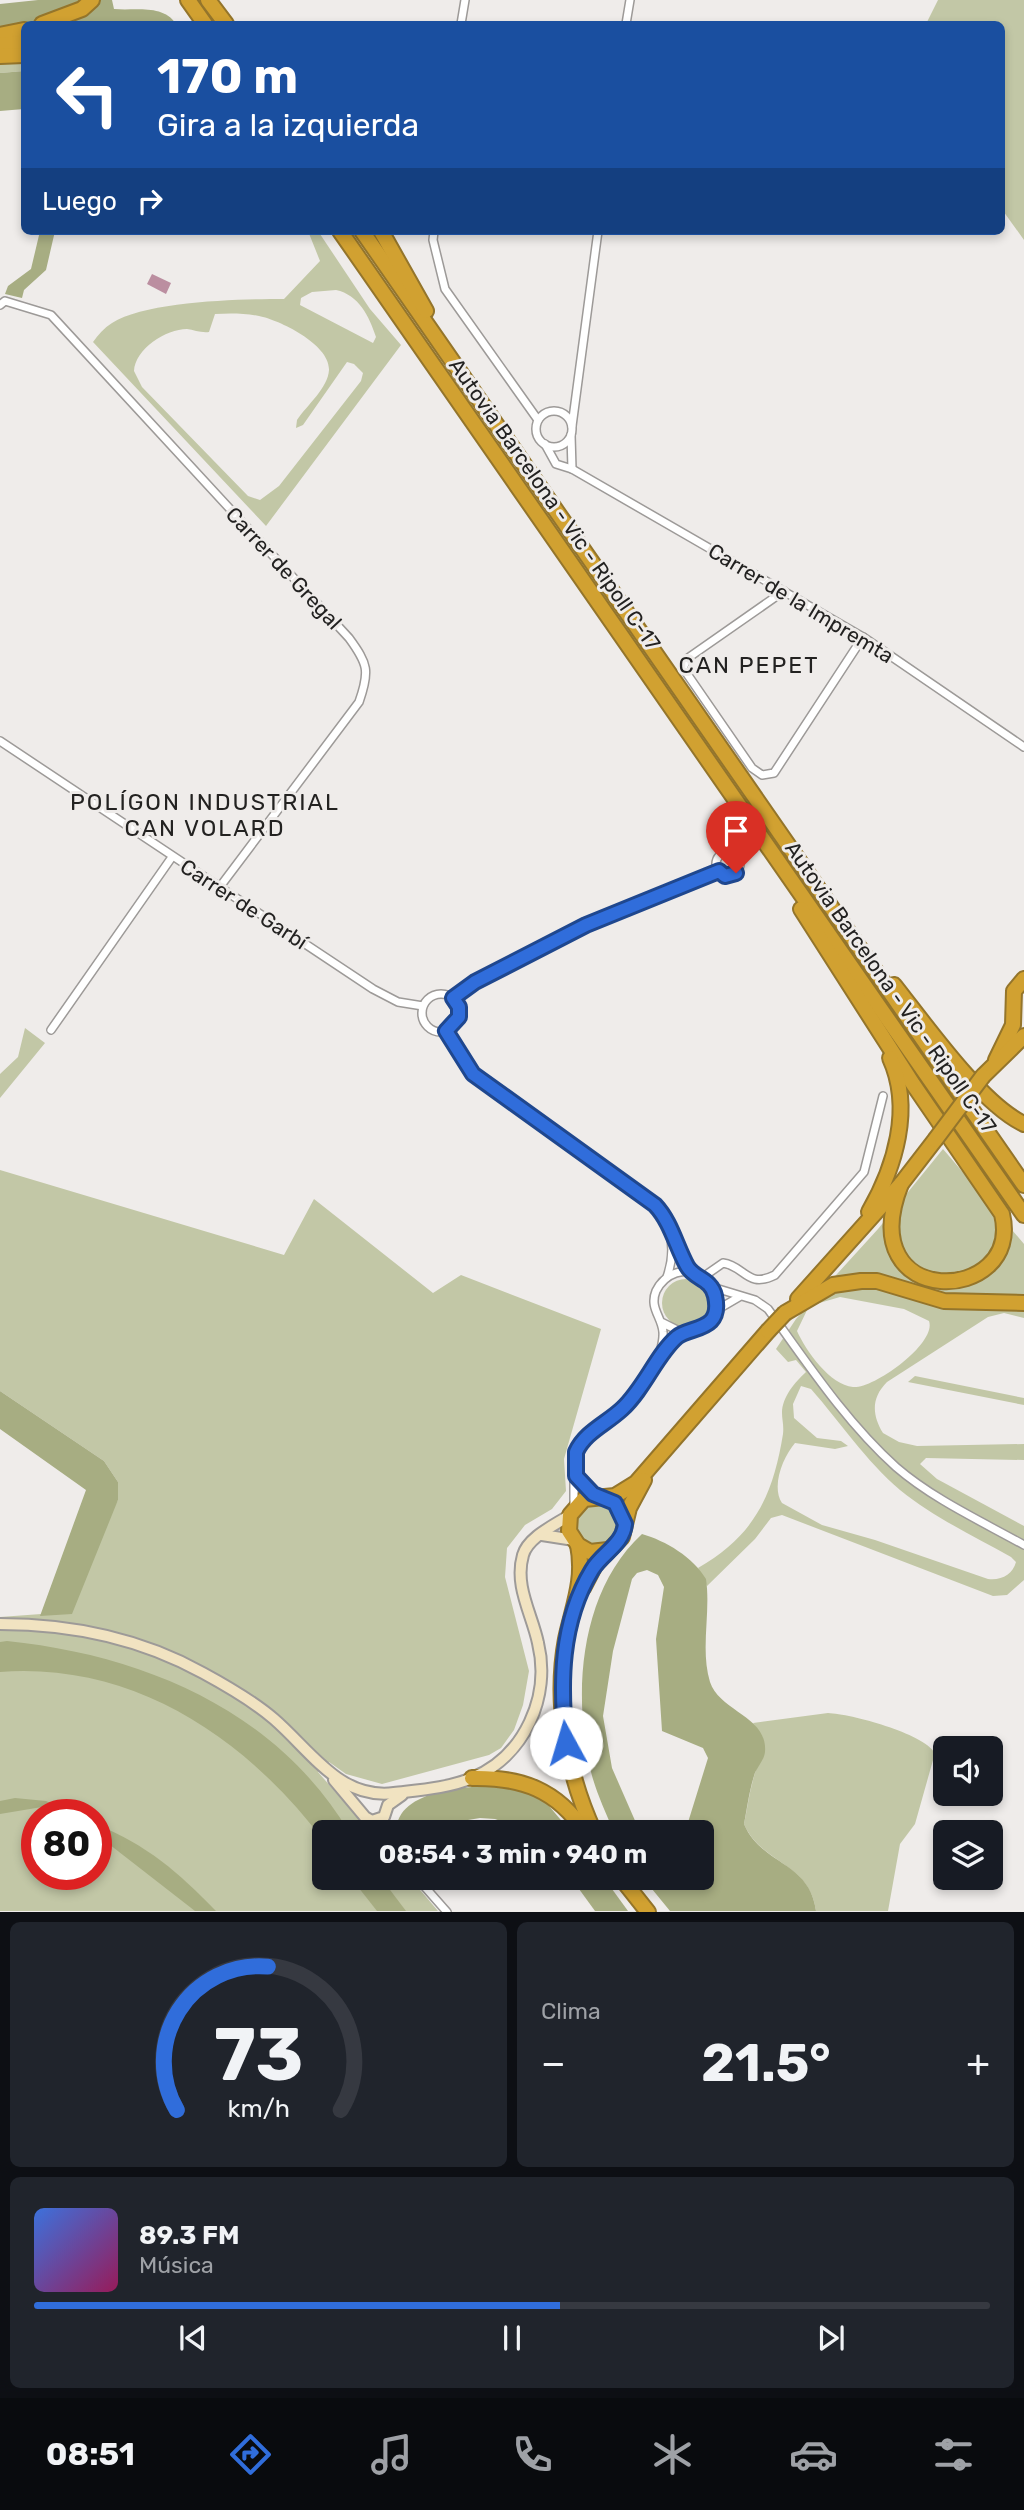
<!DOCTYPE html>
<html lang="es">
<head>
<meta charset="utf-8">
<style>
  :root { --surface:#171b24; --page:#20242c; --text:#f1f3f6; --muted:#9ea1a6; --line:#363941; --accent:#306ddb }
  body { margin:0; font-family:Rubik,sans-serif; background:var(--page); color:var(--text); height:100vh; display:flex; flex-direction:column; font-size:26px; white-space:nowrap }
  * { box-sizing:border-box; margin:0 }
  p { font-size:23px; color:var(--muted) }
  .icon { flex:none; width:38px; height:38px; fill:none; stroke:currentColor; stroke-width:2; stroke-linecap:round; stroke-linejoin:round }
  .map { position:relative; height:1912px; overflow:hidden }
  .side { display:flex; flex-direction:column; gap:10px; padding:10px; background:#0d0f14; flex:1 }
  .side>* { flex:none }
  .hud { position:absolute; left:21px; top:21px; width:984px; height:214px; border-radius:10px; box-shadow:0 4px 10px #0003; background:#1a4fa0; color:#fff; overflow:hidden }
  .buttons { position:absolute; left:933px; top:1736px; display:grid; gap:14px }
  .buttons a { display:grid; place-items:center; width:70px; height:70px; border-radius:10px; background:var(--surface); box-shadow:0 4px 10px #0003; font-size:35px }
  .speed { position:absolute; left:21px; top:1799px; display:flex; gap:14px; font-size:35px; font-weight:700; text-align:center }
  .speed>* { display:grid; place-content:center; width:91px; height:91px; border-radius:50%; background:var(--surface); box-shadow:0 4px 10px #0003; line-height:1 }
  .speed .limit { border:10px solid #d22; background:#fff; color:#111 }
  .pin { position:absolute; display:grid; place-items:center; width:60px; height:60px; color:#fff; margin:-72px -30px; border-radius:50% 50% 50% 0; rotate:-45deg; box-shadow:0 0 7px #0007 }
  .pin .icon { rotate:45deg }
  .me { position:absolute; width:77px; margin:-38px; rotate:354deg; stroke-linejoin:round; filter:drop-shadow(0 0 5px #0008) }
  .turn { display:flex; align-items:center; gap:24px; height:147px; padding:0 21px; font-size:32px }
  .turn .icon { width:91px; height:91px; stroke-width:2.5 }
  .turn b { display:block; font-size:49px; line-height:60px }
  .then { display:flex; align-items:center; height:66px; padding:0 21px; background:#0003; gap:14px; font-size:26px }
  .big { font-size:52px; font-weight:700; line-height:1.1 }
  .side .card { flex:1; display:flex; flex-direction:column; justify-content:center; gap:10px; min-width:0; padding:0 24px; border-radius:10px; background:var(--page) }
  .side .dial { align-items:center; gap:0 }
  .dial svg { height:182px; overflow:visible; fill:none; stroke:var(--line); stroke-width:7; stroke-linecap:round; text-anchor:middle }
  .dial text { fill:var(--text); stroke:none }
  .song { display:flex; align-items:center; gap:21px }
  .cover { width:84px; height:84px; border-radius:10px; background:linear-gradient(135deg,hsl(220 70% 55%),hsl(330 70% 35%)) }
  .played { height:7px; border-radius:4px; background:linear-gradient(90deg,var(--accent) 55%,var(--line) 55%) }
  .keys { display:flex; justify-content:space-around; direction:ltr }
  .heat { display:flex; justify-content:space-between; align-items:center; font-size:38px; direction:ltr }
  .side .tiles { flex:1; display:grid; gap:10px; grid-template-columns:1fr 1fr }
  .card:last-child { grid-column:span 2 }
  .trip { position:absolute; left:312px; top:1820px; width:402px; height:70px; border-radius:10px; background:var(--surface); box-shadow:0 4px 10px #0003; font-weight:700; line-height:70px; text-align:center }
  .menu { display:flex; height:112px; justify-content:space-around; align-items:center; background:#090b0e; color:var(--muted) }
  .menu .icon { width:49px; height:49px }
  .menu .active { color:var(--accent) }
  .menu b { font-size:32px; color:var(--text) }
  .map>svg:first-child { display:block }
</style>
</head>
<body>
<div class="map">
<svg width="1024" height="1912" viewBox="0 0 1024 1912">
  <rect width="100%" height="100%" fill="#efecea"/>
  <!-- green -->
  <g fill="#c2c7a6" fill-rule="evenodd">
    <path d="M938 0H1024V240L1001 208V24H926Z"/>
    <path d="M24 26V71L0 73V31Z"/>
    <path d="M308 231H318L370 309 401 345 266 526 93 342C98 335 104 328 112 323 147 301 242 299 284 299L320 261ZM336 290C359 295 369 316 376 337L373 343 300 305 301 298 312 292ZM215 314C229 313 244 313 259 316 279 320 330 344 329 370 328 388 307 405 297 420L296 428 303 425 347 362 354 364 363 373 361 381 279 486 260 500 248 496 142 387 134 371C135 349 166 329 187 329 194 330 201 333 209 332Z"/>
    <path d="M25 1028 45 1043 0 1098V1074L18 1057Z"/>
    <path d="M943 1149 1024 1244V1318L1004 1313 988 1317 887 1382C871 1398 872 1415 883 1433L899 1442 917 1446 1024 1444V1460L926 1458 920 1464 937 1479 1024 1526V1580L1007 1595 993 1596 782 1515 771 1518 755 1539 707 1586 698 1568C754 1536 773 1496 783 1434 784 1425 782 1420 782 1413 782 1397 795 1382 806 1372L796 1360 788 1362 776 1349 796 1319 878 1229ZM840 1297 904 1309 929 1321C937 1343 874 1389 853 1387 830 1385 806 1351 797 1331L809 1306ZM801 1386 811 1389C841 1423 865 1460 900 1490 933 1517 974 1536 1011 1557L1016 1562C1013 1574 1001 1581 988 1579L875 1540 822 1525 782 1503C771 1486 783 1457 795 1443L835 1449 848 1446 841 1441 817 1438 794 1418 793 1404Z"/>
    <path d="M0 1170 284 1255 314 1199 433 1293 461 1275 601 1329 564 1459 566 1491 552 1509 525 1525 507 1548 505 1577 529 1671 523 1705 514 1730 501 1748 489 1755 382 1784 346 1774 329 1762 318 1772 370 1832H324V1878H410L438 1911H0V1617L55 1613 118 1500V1482L104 1461 0 1391ZM37 1815H96V1874H37Z"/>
    <circle cx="686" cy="1303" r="24"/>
    <path d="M915 1376 1024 1398V1405L908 1382Z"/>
    <circle cx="596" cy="1524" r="22"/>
    <path d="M828 1713C851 1714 923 1733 935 1753L915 1824 900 1844 888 1911H816C810 1862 761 1864 744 1824 747 1810 749 1794 753 1780 759 1756 772 1747 753 1723Z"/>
  </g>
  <!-- forest -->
  <g fill="#a7ad82">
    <path d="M38 0H112L114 9C135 11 163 4 176 24H24L0 31V4Z"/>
    <path d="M24 71V109L0 111V73Z"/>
    <path d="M40 231H55L46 270 24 290 22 298 5 294 8 286 31 269Z"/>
    <path d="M0 1391 104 1461 118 1482V1500L72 1614 40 1616 86 1490 0 1429Z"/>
    <path d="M642 1534C666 1541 693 1557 706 1579 711 1613 700 1649 710 1682 720 1712 768 1716 765 1752 764 1761 756 1768 754 1776 749 1792 747 1809 744 1824 761 1865 810 1861 816 1911H670L643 1878H702V1832H685L708 1758 703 1748 662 1731 656 1639 664 1587 658 1575 647 1570 637 1573 632 1579 613 1651 603 1716 612 1768 640 1832H614C606 1813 596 1792 591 1772 572 1693 580 1591 642 1534Z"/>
    <path d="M7 1641C143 1655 276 1710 349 1832H324V1841C246 1738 134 1662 0 1672V1642Z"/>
    <path d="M504 1785 544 1800 571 1832H531L495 1819 480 1818 450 1823 436 1832H396C397 1787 472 1787 504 1785Z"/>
    <path d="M15 1798 46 1801 76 1815H63L42 1807 0 1814V1801Z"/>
    <path d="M96 1824C148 1846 177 1871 216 1911H195L96 1834Z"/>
    <path d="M351 1878H381L406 1911H377Z"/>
    <path d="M571 1878H604L628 1911H595Z"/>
  </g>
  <!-- water -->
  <path fill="#bb8ea0" d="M152 274 171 283 166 294 147 284Z"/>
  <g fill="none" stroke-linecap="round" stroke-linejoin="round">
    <!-- street casing -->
    <g stroke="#9d9a98" stroke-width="10">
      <g id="street">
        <path d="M461 24 465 0"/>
        <path d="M626 24 630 0"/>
        <path d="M434 231 433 240 445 289 538 420"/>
        <path d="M0 305 5 301 51 315 349 638C368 664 370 671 359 702L219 888"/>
        <circle cx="554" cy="429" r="18"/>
        <path d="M572 426 598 231"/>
        <path d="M571 435 572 469"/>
        <path d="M545 444 556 464 572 469 863 637 1024 747"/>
        <path d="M784 591 688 658 683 668 752 768 762 775 774 773 863 637"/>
        <path d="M0 741 373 989 398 1002 423 1006"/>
        <circle cx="728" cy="864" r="12"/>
        <circle cx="441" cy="1013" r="19"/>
        <path d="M453 998 475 982 586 925 719 871"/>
        <path d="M51 1030 172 857"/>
        <path d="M446 1031 473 1074 661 1211C674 1233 675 1254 667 1277"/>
        <path d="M673 1239 691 1272"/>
        <path d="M703 1277 723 1263C745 1266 747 1289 775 1275L864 1172 883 1096"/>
        <path d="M712 1287 755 1300 768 1309C807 1363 846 1422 896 1467 933 1499 981 1521 1024 1545"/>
        <path d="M715 1311 739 1297"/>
        <path d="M657 1364C659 1354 664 1343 663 1332 662 1317 649 1308 656 1291 660 1283 667 1276 676 1273 719 1259 734 1331 683 1333L661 1322"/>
        <path d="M576 1476 596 1496"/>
        <path d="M574 1507V1459L578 1447 630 1401 675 1339 683 1333"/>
        <path d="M377 1820 379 1832"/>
        <path d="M417 1878 447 1912"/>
      </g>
    </g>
    <!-- secondary casing -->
    <g stroke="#9d9a98" stroke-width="14">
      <g id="secondary">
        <path d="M542 1535 574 1540"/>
        <path d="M0 1624C72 1624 140 1638 203 1673 227 1686 253 1701 274 1719 311 1751 340 1800 394 1793 419 1790 449 1788 472 1778 525 1756 551 1696 538 1643 532 1614 514 1586 523 1555 528 1537 555 1525 570 1515"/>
        <path d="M334 1780 365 1817 372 1821 384 1817 388 1805 402 1795"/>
      </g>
    </g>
    <!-- highway casing -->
    <g stroke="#94752b" stroke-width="18">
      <g id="highway">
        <path d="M188 0 205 24"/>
        <path d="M208 0 226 24"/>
        <path d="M42 24 82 9 92 0"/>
        <path d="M0 35 24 30"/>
        <path d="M0 45 24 43"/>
        <path d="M0 56 24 55"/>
        <path d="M340 231 1024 1215"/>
        <path d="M362 231 1024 1185"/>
        <path d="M381 231 426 311"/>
        <path d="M801 909 913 1084 1002 1214C1024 1305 850 1312 901 1184"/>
        <path d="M894 985C925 1024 981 1104 1024 1124"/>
        <path d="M996 1060 1013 1025 1014 991 1024 979"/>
        <path d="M983 1076 1024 1036"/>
        <path d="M869 1212C895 1167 913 1108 890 1058"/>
        <path d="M798 1299 901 1184 935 1140"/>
        <path d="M785 1313 833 1285 861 1281H877L944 1301 1024 1303"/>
        <path d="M578 1545C585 1580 573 1606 566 1639 554 1704 567 1773 594 1832"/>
        <path d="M608 1550 590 1552 578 1545 569 1531 570 1515 584 1499 615 1496 636 1483 768 1331"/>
        <path d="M583 1588 595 1565 622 1537 629 1508 644 1480"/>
        <path d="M472 1778C522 1777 557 1790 585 1832"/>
        <path d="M621 1878 648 1912"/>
      </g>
    </g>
    <!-- street -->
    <use href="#street" stroke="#fff" stroke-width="7"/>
    <!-- secondary -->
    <use href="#secondary" stroke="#f1e3c1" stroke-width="10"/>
    <!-- highway -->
    <use href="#highway" stroke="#d1a131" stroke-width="14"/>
    <!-- highway-bridge casing -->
    <g stroke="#94752b" stroke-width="18" stroke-linecap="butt">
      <g id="highway-bridge">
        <path d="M935 1140 983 1076"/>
        <path d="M768 1331 785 1313"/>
      </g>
    </g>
    <!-- highway-bridge -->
    <use href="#highway-bridge" stroke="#d1a131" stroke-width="14"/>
  </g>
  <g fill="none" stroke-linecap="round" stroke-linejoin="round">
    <!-- route casing -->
    <g stroke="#1f478e" stroke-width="18">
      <path id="route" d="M566 1743C560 1684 560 1623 592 1570 602 1553 623 1545 625 1524L615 1503 593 1494 576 1476V1452C585 1432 606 1424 622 1409 644 1389 657 1354 677 1337 690 1326 723 1332 715 1296 711 1278 694 1279 687 1266 676 1246 671 1222 655 1205L473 1074 446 1031 459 1017V1007L453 998 475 982 586 925 719 871 725 876 736 873"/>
    </g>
    <!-- route -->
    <use href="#route" stroke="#306ddb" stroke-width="12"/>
  </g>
  <g text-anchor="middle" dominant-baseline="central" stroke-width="6" stroke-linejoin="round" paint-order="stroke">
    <!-- street labels -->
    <g font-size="21" fill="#232221" stroke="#efecea">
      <text transform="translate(555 504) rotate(55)">Autovia Barcelona - Vic - Ripoll C-17</text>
      <text transform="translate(284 568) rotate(47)">Carrer de Gregal</text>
      <text transform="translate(801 603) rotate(31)">Carrer de la Impremta</text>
      <text transform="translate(244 904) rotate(33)">Carrer de Garbí</text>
      <text transform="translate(891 987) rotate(55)">Autovia Barcelona - Vic - Ripoll C-17</text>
    </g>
    <!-- neighbourhood labels -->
    <g font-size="23" letter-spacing="2" fill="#232221" stroke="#efecea">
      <text x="749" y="665">CAN PEPET</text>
      <text x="205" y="802">POLÍGON INDUSTRIAL<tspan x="205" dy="26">CAN VOLARD</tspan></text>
    </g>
  </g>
</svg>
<div class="buttons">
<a><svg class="icon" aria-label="sound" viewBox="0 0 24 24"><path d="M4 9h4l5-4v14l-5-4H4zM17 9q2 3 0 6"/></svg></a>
<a><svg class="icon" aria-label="layers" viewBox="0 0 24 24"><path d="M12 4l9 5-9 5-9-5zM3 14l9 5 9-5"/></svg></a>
</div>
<div class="speed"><div class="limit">80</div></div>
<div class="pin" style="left:736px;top:873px;background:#d93025"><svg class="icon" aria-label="arrive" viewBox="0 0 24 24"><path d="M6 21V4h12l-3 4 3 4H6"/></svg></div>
<svg class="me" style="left:566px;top:1743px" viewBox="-20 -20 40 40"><circle r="19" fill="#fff"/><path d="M0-13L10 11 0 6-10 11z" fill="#306ddb"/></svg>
<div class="trip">08:54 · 3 min · 940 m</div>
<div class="hud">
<div class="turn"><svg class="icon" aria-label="left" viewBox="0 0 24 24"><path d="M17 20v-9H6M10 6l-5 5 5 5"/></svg><div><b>170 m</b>Gira a la izquierda</div></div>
<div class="then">Luego<svg class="icon" aria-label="right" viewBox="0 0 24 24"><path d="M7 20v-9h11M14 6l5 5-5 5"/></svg></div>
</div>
</div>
<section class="side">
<div class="tiles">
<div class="card dial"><svg viewBox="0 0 100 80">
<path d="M14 69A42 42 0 1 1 86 69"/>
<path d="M14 69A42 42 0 0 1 54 6" stroke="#306ddb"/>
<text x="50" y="56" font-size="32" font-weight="700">73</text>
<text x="50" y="72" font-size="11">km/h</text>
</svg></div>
<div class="card"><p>Clima</p>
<div class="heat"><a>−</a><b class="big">21.5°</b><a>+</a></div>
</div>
<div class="card">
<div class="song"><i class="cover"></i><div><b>89.3 FM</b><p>Música</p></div></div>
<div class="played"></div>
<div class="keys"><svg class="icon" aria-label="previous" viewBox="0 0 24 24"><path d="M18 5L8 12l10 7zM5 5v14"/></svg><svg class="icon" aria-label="pause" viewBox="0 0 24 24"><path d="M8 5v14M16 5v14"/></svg><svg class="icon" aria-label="next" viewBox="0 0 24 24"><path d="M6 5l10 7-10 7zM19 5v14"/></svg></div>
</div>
</div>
</section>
<nav class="menu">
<b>08:51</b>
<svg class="icon active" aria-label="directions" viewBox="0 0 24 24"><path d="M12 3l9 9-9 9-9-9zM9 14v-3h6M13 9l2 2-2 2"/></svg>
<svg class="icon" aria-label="music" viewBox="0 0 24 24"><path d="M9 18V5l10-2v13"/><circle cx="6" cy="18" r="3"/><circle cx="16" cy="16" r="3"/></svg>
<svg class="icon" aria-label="phone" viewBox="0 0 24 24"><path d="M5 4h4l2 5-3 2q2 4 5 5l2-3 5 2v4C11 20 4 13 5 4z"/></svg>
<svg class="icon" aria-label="climate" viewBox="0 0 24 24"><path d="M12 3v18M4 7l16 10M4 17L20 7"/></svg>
<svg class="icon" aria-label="car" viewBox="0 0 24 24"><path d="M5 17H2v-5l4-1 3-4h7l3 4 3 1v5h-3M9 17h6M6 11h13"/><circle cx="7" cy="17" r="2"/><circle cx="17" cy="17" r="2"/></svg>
<svg class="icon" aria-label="filters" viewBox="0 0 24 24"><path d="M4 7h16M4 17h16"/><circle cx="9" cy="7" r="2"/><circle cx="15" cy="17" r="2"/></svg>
</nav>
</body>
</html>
